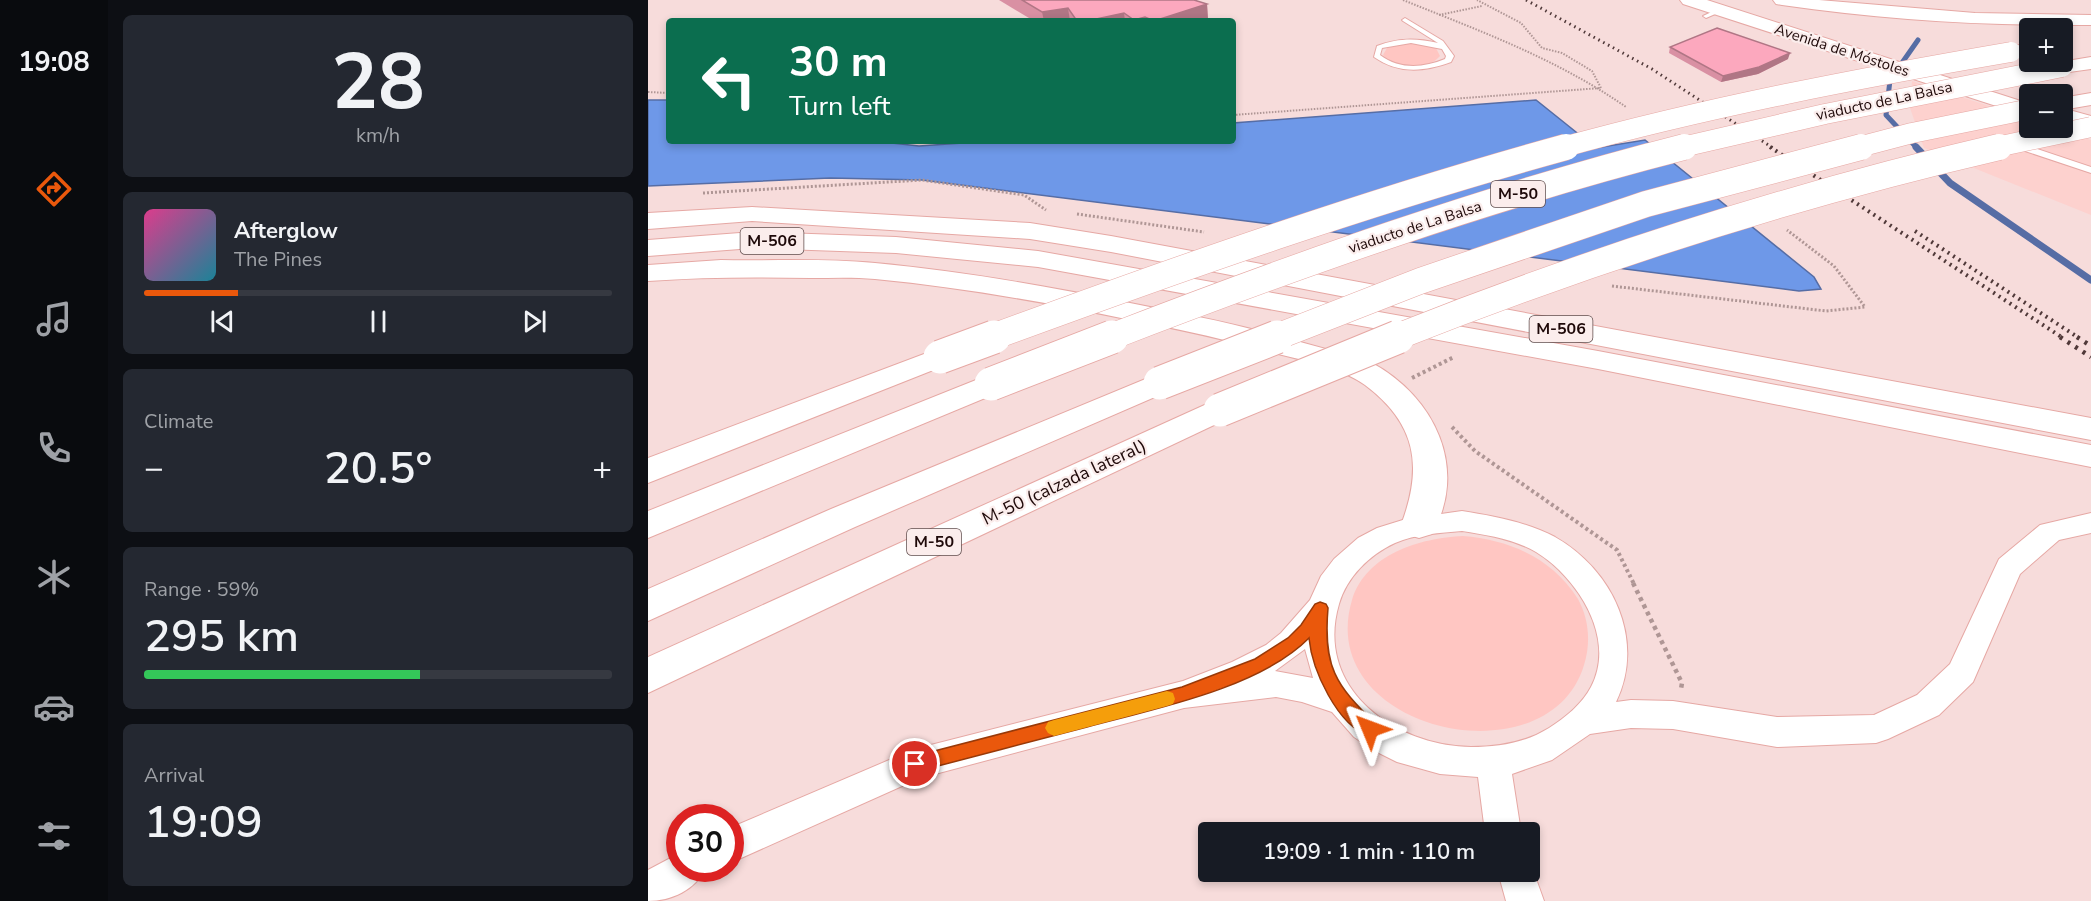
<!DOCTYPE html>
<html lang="en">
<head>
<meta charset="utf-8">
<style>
  :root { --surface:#171b24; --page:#242831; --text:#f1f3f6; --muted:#9ea1a6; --line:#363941; --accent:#ea580c }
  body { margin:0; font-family:"Nunito Sans",sans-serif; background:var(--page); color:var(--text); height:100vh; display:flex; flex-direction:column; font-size:22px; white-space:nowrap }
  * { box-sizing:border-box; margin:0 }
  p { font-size:20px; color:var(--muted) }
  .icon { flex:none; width:33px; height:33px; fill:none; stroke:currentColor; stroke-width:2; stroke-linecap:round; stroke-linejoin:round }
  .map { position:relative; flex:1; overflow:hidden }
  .side { display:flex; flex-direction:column; gap:15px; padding:15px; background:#0d0f14; width:540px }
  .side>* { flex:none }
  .guide { position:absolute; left:18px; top:18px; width:570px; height:126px; border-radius:6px; box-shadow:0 3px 9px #0003; background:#0b6e4f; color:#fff; overflow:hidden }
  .controls { position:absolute; left:1371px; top:18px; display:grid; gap:12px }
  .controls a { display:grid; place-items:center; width:54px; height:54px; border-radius:6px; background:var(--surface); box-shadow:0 3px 9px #0003; font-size:30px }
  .speed { position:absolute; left:18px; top:804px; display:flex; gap:12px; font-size:30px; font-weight:700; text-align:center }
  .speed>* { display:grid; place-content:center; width:78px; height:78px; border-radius:50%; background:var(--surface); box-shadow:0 3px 9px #0003; line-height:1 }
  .speed .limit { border:9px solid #d22; background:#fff; color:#111 }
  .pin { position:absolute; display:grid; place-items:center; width:51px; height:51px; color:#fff; margin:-26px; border:3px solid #fff; border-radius:50%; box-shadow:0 2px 6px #0007 }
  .me { position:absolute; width:66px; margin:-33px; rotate:314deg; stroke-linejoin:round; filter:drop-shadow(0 0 4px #0008) }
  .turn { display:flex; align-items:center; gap:21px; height:126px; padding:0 24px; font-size:27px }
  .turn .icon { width:78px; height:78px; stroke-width:2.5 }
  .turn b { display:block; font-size:42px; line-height:51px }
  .big { font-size:45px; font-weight:600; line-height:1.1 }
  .side .widget { flex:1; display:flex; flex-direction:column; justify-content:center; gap:9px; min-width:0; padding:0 21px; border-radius:9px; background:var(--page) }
  .side .dial { align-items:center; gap:0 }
  .dial b { font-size:78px; line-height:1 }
  .song { display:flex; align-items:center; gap:18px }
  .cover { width:72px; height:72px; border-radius:9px; background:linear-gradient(135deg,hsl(330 70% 55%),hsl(190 70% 35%)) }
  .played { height:6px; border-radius:3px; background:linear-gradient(90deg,var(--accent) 20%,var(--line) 20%) }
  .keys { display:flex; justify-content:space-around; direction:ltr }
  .heat { display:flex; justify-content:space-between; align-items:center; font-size:33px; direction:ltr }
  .charge { height:9px; border-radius:4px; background:linear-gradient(90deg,#34c759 59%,var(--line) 0) }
  .trip { position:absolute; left:550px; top:822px; width:342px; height:60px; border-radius:6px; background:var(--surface); box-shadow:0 3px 9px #0003; font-weight:600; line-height:60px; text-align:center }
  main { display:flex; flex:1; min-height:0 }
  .tab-bar { display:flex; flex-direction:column; width:108px; justify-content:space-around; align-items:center; background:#090b0e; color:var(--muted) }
  .tab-bar .icon { width:42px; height:42px }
  .tab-bar .active { color:var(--accent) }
  .tab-bar b { font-size:27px; color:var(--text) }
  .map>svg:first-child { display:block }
</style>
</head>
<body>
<main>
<nav class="tab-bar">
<b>19:08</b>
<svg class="icon active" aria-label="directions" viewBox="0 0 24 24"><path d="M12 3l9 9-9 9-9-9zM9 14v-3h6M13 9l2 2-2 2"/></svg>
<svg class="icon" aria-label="music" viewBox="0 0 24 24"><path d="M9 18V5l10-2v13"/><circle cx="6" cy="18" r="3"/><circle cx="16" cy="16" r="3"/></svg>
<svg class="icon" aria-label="phone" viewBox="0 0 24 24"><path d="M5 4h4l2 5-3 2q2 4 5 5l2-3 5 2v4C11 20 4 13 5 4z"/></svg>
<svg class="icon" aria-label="climate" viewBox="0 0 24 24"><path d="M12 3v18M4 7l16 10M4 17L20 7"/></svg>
<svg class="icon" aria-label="car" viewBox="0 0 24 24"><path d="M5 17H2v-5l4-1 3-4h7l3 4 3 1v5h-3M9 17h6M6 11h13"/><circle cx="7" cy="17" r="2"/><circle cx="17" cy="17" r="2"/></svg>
<svg class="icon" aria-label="filters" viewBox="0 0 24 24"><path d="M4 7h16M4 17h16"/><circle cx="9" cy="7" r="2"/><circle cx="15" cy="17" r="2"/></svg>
</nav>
<section class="side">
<div class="widget dial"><b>28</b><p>km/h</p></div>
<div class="widget">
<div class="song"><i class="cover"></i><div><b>Afterglow</b><p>The Pines</p></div></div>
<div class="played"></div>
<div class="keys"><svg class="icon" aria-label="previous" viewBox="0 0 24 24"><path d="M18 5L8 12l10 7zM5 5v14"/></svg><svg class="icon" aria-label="pause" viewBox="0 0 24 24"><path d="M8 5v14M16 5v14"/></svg><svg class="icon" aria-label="next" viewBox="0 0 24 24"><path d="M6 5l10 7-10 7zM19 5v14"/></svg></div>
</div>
<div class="widget"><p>Climate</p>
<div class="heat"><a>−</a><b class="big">20.5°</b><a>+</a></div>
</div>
<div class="widget"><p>Range · 59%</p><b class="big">295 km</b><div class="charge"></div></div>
<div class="widget"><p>Arrival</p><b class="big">19:09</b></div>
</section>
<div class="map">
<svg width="1443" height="901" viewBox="0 0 1443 901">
  <rect width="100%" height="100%" fill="#f7dcdb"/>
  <!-- built -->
  <path fill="#fdd1ce" d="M1264 81 1381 119 1382 128H1406L1443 140V215L1276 148 1262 108Z"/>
  <!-- green -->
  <g fill="#ffc6c2">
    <path d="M764 42 788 48 792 56C781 70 746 69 735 55L739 48Z"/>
    <path d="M815 536C862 540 904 558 930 599 941 619 943 643 936 665 901 783 665 731 704 600 718 554 772 538 815 536Z"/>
  </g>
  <!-- water -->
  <path fill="#6e98e8" stroke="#566da5" stroke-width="1.5" d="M0 100H21V141H225L271 146 344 141H585V123L888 100 948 148 997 140 1166 277 1173 289 1151 291 274 180 182 178 0 186Z"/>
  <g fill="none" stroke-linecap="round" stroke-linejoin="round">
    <!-- stream-far1 -->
    <path stroke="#566da5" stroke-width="5" d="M1269 148 1238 115 1242 80 1270 40"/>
    <!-- stream -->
    <path stroke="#566da5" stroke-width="7" d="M1268 147 1302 183 1443 280"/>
    <!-- lane casing -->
    <g stroke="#e6a8a4" stroke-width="2">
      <g id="lane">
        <path d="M1072 8 1074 9V11L1058 18 1055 16Z"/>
        <path d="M757 18 795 41 806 56 803 62C776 72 750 74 726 57L729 46C750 38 768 38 790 43L755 21 754 20ZM763 43 794 49 798 56 797 59C775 68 752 70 732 55L734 48Z"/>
        <path d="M1377 141 1384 143 1380 146 1443 167V173L1371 149V145Z"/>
      </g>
    </g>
    <!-- street casing -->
    <g stroke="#e6a8a4" stroke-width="2">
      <g id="street">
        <path d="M814 511C845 516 879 522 907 537 965 570 998 640 968 702L983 700 1025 701 1129 717 1226 715 1269 695 1302 664 1351 559 1392 525 1443 513V533L1411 540 1372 574 1325 682 1291 715 1240 739 1228 743 1129 747 1025 729 983 728 942 734 904 760 864 774 873 832H837L830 777 792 774 749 762 727 751 706 737 684 712 654 702 628 697 536 708 272 778 82 863V828L267 749 535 681 584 662 618 645 633 633 662 600 673 576 686 559 710 538 729 528 758 519ZM814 531C839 535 866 539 888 552 929 577 969 638 943 687 934 704 917 718 901 728 877 743 851 747 823 747 747 746 666 689 691 604 699 577 721 555 747 543 768 534 792 533 814 531ZM657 649 665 678 627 671Z"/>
        <path d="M32 853V868H57C48 890 23 901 0 901V870Z"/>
        <path d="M882 862 896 901H858L850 872H882Z"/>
      </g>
    </g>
    <!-- primary casing -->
    <g stroke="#e6a8a4" stroke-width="2">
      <g id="primary">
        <path d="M1032 0H1059L1382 104V117L1035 4Z"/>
        <path d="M1414 108 1443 116V130L1414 121Z"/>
      </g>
    </g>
    <!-- highway casing -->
    <g stroke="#e6a8a4" stroke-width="2">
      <g id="highway">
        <path d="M1125 0H1171L1327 13 1443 15V25C1339 26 1237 20 1134 5L1128 4Z"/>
        <path d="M1382 43V55L1363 58 1356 56 1353 52 1356 48Z"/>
        <path d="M1443 57V69L1414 73 1407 71 1404 67 1407 63Z"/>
        <path d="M1443 93V105L1414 110V98Z"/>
        <path d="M104 207 382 223 463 236 1443 418V440L463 252 382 239 104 221 0 229V213Z"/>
        <path d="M105 232 248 237 390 251 950 351 1443 445V467L950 369 390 267 248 253 105 248 0 256V240Z"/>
        <path d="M73 260C124 261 176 258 227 263 313 271 398 286 482 303 528 312 574 321 619 333 643 339 666 346 689 352 700 355 714 357 724 363 787 397 821 469 784 534L771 538 758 534 753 525C775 467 769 424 717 385 689 365 643 358 610 349 565 336 519 327 473 318 391 301 310 287 227 279 206 277 184 278 163 278 108 277 55 277 0 281V265Z"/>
        <path d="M292 348 303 351 307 357 303 363 0 483V458Z"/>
        <path d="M512 373 523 376 527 383 523 390 207 527 0 621V589L183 509Z"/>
        <path d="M343 374 354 377 358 384 354 391 0 538V511Z"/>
        <path d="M572 400 583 403 588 410 583 417 0 693V657L561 403Z"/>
      </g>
    </g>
    <!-- path-far3 -->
    <g stroke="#af9695" stroke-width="2" stroke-dasharray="1.5 1.5" stroke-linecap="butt">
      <path d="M755 0C832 31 909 59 978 107"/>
      <path d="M791 15 834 6"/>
      <path d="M0 92 21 93"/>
      <path d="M585 115 953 88 944 71 914 53 894 48 873 23 829 0"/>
    </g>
    <!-- path-far2 -->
    <g stroke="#af9695" stroke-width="3" stroke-dasharray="2 2" stroke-linecap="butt">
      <path d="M55 193 274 180 376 195 398 210"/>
      <path d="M429 214 556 232"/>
      <path d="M964 286 1178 311 1217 307 1186 266 1139 230"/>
    </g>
    <!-- path-far1 -->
    <g stroke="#af9695" stroke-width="4" stroke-dasharray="3 3" stroke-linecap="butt">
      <path d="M764 378 806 357"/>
      <path d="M804 427 827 451 969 550 986 584"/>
    </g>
    <!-- path -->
    <path stroke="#af9695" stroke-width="4.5" stroke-dasharray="4 4" stroke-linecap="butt" d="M985 583 1034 683 1033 689"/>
    <!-- lane -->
    <use href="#lane" fill="#fff" fill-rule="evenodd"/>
    <!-- street -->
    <use href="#street" fill="#fff" fill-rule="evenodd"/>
    <!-- primary -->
    <use href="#primary" fill="#fff" fill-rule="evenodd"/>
    <!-- highway -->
    <use href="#highway" fill="#fff" fill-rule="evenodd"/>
    <!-- rail-far2 -->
    <path stroke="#503939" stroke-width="3" stroke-dasharray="1.5 4" stroke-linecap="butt" d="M878 0 1004 69 1125 148"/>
    <!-- rail-far1 -->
    <g stroke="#503939" stroke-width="4" stroke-dasharray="2 4.5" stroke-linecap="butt">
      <path d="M1122 147 1415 338"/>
      <path d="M1267 231 1431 338"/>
    </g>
    <!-- rail -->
    <g stroke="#503939" stroke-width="4.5" stroke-dasharray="3 6" stroke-linecap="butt">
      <path d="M1412 337 1443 357"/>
      <path d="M1429 337 1443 346"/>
    </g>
    <!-- highway-bridge-far2 casing -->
    <g stroke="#e6a8a4" stroke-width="21" stroke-linecap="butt">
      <g id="highway-bridge-far2">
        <path d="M912 148C1060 107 1212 78 1363 52"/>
        <path d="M1030 148 1177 114 1414 67"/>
        <path d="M1207 148 1264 133 1382 109"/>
        <path d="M1344 148 1443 127"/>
      </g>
    </g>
    <!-- highway-bridge-far1 casing -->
    <g stroke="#e6a8a4" stroke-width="27" stroke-linecap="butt">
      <g id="highway-bridge-far1">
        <path d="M342 338C532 268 722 201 918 147"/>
        <path d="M460 338C649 265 840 197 1036 147"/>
        <path d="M626 338 772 281 998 204 1213 147"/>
        <path d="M746 338C943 260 1144 195 1351 147"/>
      </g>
    </g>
    <!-- highway-bridge casing -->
    <g stroke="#e6a8a4" stroke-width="35" stroke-linecap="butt">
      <g id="highway-bridge">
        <path d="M292 357 346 337"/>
        <path d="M512 383 629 337"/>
        <path d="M343 384 464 337"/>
        <path d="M572 410 750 337"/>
      </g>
    </g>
    <!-- highway-bridge-far2 -->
    <use href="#highway-bridge-far2" stroke="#fff" stroke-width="20"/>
    <!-- highway-bridge-far1 -->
    <use href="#highway-bridge-far1" stroke="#fff" stroke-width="26"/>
    <!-- highway-bridge -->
    <use href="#highway-bridge" stroke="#fff" stroke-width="33"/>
  </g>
  <!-- wall -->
  <g fill="#d990a3">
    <path d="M351 0H546L559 4 560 20 558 21H386Z"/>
    <path d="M1022 47 1140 59 1110 74 1073 82 1021 53Z"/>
  </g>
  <!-- shaded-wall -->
  <g fill="#b07685">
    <path d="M559 4 560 20 558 21H506Z"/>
    <path d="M420 8 422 21H396L394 12Z"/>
    <path d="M476 13 477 21H439Z"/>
    <path d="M497 17V21H486V20Z"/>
    <path d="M1142 53 1140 59 1110 74 1073 82 1075 76Z"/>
  </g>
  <!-- building -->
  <g fill="#fca8be" stroke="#b07685" stroke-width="1.5">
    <path d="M374 0H546L559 4 506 21 497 17 486 20 476 13 439 21H429L420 8 394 12Z"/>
    <path d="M1069 28 1142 53 1111 67 1075 76 1022 47Z"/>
  </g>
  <!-- route -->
  <path fill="#ea580c" stroke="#983908" stroke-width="1.5" d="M672 602 678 604 680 608C675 666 687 685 728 724L731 729 728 735 722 737C689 725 664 670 661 638 612 688 506 709 439 727 382 742 324 757 267 772L261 770 258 764 261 758 267 756 534 687 607 659 640 638 653 625 667 604Z"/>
  <!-- slow -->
  <path fill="#f59e0b" d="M519 691 525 693 527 699 525 704 519 706 406 736 400 733 397 728 400 722 406 720Z"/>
  <g text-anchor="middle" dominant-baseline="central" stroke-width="4.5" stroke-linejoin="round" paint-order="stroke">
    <!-- far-street labels -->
    <g font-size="15" fill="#1e0909" stroke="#fbedec">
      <text transform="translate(1194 50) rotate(18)">Avenida de Móstoles</text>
      <text transform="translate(1236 101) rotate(-12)">viaducto de La Balsa</text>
      <text transform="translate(767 227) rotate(-18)">viaducto de La Balsa</text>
    </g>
    <!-- shield labels -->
    <g fill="#fbedec" stroke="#604d4d" stroke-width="1.5">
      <rect x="843" y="181" width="54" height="26" rx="4.5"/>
      <rect x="92.5" y="228" width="63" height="26" rx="4.5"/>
      <rect x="881.5" y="316" width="63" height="26" rx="4.5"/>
      <rect x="259" y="529" width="54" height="26" rx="4.5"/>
    </g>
    <g font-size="16" font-weight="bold" fill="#1e0909">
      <text x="870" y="194">M-50</text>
      <text x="124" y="241">M-506</text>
      <text x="913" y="329">M-506</text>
      <text x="286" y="542">M-50</text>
    </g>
    <!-- street labels -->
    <g font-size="18" fill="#1e0909" stroke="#fbedec">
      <text transform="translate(416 482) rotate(-25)">M-50 (calzada lateral)</text>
    </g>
  </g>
</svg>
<div class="controls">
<a>+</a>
<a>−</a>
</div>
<div class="speed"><div class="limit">30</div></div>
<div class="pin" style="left:267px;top:764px;background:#d93025"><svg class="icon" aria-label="arrive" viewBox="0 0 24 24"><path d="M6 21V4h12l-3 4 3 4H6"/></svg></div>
<svg class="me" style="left:722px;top:729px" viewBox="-20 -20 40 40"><path d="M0-17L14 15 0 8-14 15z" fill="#ea580c" stroke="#fff" stroke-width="4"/></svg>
<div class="trip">19:09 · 1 min · 110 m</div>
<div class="guide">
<div class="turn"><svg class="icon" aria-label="left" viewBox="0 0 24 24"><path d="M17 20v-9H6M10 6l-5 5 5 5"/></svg><div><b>30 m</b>Turn left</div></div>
</div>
</div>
</main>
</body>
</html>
